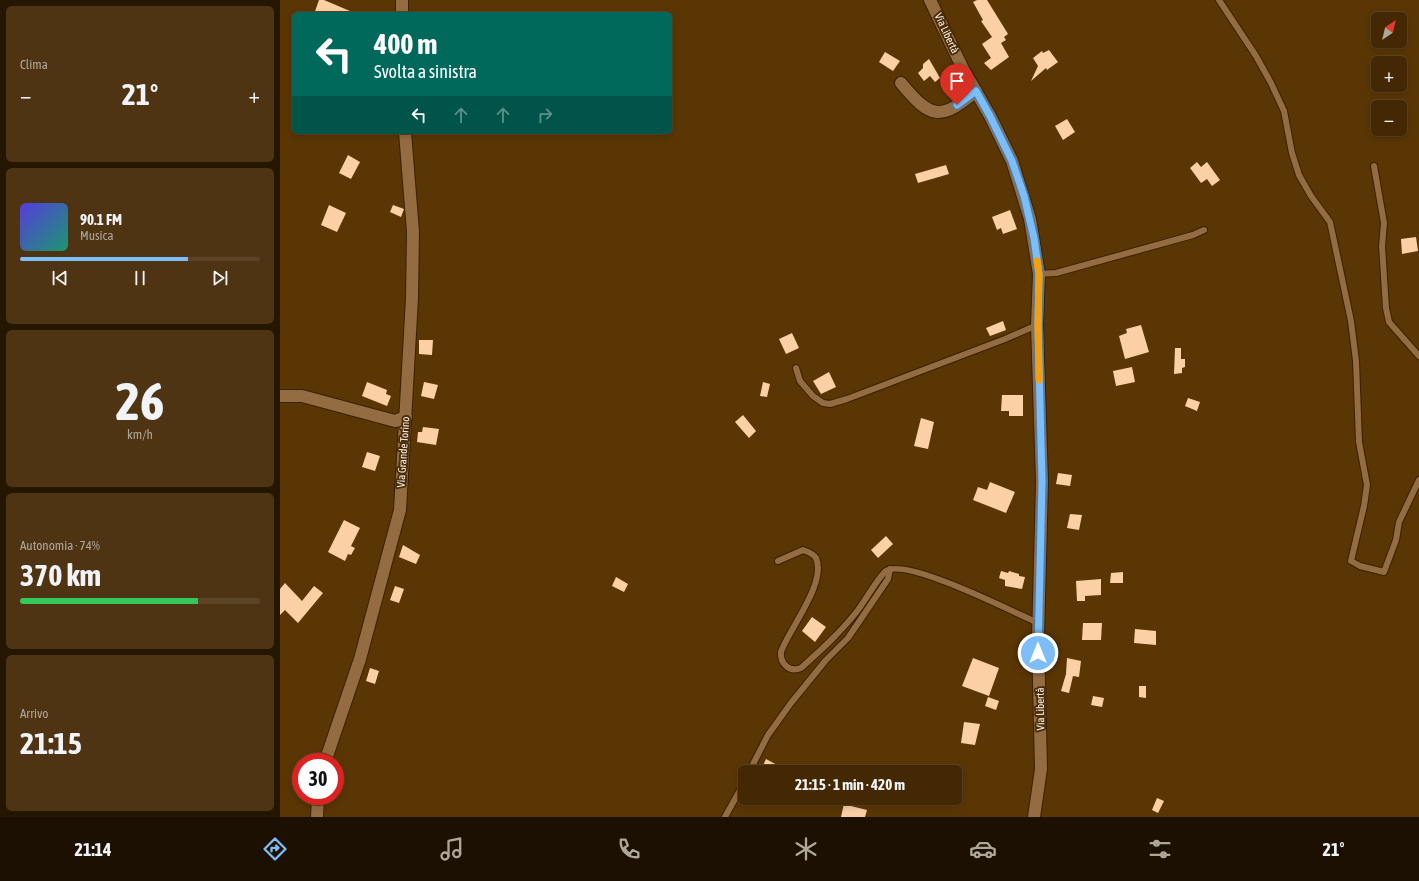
<!DOCTYPE html>
<html lang="it">
<head>
<meta charset="utf-8">
<style>
  :root { --surface:#442804; --page:#4e3413; --text:#f1f3f6; --muted:#afa69a; --line:#5c4426; --accent:#7dbef9 }
  body { margin:0; font-family:"Asap Condensed",sans-serif; background:var(--page); color:var(--text); height:100vh; display:flex; flex-direction:column; font-size:15px; white-space:nowrap }
  * { box-sizing:border-box; margin:0 }
  p { font-size:13px; color:var(--muted) }
  .icon { flex:none; width:22px; height:22px; fill:none; stroke:currentColor; stroke-width:2; stroke-linecap:round; stroke-linejoin:round }
  .map { position:relative; flex:1; overflow:hidden }
  .drawer { display:flex; flex-direction:column; gap:6px; padding:6px; background:#251602; width:280px }
  .drawer>* { flex:none }
  .top-card { position:absolute; left:12px; top:12px; width:380px; height:122px; border-radius:6px; box-shadow:0 2px 6px #0003,0 0 0 1px var(--line); background:#00695c; color:#fff; overflow:hidden }
  .needle { width:26px; rotate:35deg }
  .buttons { position:absolute; left:1091px; top:12px; display:grid; gap:8px }
  .buttons a { display:grid; place-items:center; width:36px; height:36px; border-radius:6px; background:var(--surface); box-shadow:0 2px 6px #0003,0 0 0 1px var(--line); font-size:20px }
  .speed { position:absolute; left:12px; top:753px; display:flex; gap:8px; font-size:20px; font-weight:700; text-align:center }
  .speed>* { display:grid; place-content:center; width:52px; height:52px; border-radius:50%; background:var(--surface); box-shadow:0 2px 6px #0003,0 0 0 1px var(--line); line-height:1 }
  .speed .limit { border:6px solid #d22; background:#fff; color:#111 }
  .pin { position:absolute; display:grid; place-items:center; width:34px; height:34px; color:#fff; margin:-41px -17px; border-radius:50% 50% 50% 0; rotate:-45deg; box-shadow:0 0 4px #0007 }
  .pin .icon { rotate:45deg }
  .me { position:absolute; width:44px; margin:-22px; rotate:0deg; stroke-linejoin:round; filter:drop-shadow(0 0 3px #0008) }
  .turn { display:flex; align-items:center; gap:14px; height:84px; padding:0 16px; font-size:18px }
  .turn .icon { width:52px; height:52px; stroke-width:2.5 }
  .turn b { display:block; font-size:28px; line-height:34px }
  .lanes { display:flex; align-items:center; height:38px; padding:0 16px; background:#0003; justify-content:center; gap:20px; direction:ltr }
  .lanes .off { opacity:.35 }
  .big { font-size:30px; font-weight:700; line-height:1.1 }
  .drawer .tile { flex:1; display:flex; flex-direction:column; justify-content:center; gap:6px; min-width:0; padding:0 14px; border-radius:6px; background:var(--page) }
  .drawer .dial { align-items:center; gap:0 }
  .dial b { font-size:52px; line-height:1 }
  .song { display:flex; align-items:center; gap:12px }
  .cover { width:48px; height:48px; border-radius:6px; background:linear-gradient(135deg,hsl(250 70% 55%),hsl(160 70% 35%)) }
  .played { height:4px; border-radius:2px; background:linear-gradient(90deg,var(--accent) 70%,var(--line) 70%) }
  .keys { display:flex; justify-content:space-around; direction:ltr }
  .heat { display:flex; justify-content:space-between; align-items:center; font-size:22px; direction:ltr }
  .charge { height:6px; border-radius:3px; background:linear-gradient(90deg,#34c759 74%,var(--line) 0) }
  .trip { position:absolute; left:458px; top:765px; width:224px; height:40px; border-radius:6px; background:var(--surface); box-shadow:0 2px 6px #0003,0 0 0 1px var(--line); font-weight:700; line-height:40px; text-align:center }
  .tab-bar { display:flex; height:64px; justify-content:space-around; align-items:center; background:#1b1002; color:var(--muted) }
  .tab-bar .icon { width:28px; height:28px }
  .tab-bar .active { color:var(--accent) }
  .tab-bar b { font-size:18px; color:var(--text) }
  main { display:flex; flex:1; min-height:0 }
  .map>svg:first-child { display:block }
</style>
</head>
<body>
<main>
<section class="drawer">
<div class="tile"><p>Clima</p>
<div class="heat"><a>−</a><b class="big">21°</b><a>+</a></div>
</div>
<div class="tile">
<div class="song"><i class="cover"></i><div><b>90.1 FM</b><p>Musica</p></div></div>
<div class="played"></div>
<div class="keys"><svg class="icon" aria-label="previous" viewBox="0 0 24 24"><path d="M18 5L8 12l10 7zM5 5v14"/></svg><svg class="icon" aria-label="pause" viewBox="0 0 24 24"><path d="M8 5v14M16 5v14"/></svg><svg class="icon" aria-label="next" viewBox="0 0 24 24"><path d="M6 5l10 7-10 7zM19 5v14"/></svg></div>
</div>
<div class="tile dial"><b>26</b><p>km/h</p></div>
<div class="tile"><p>Autonomia · 74%</p><b class="big">370 km</b><div class="charge"></div></div>
<div class="tile"><p>Arrivo</p><b class="big">21:15</b></div>
</section>
<div class="map">
<svg width="1139" height="817" viewBox="0 0 1139 817">
  <rect width="100%" height="100%" fill="#5a3605"/>
  <!-- building -->
  <g fill="#fbd0a5">
    <path d="M39 0H44L77 14H34Z"/>
    <path d="M697 0H707L728 34 724 37 726 40 721 43 729 57 711 70 704 63 711 58 702 44 712 37 701 21 703 20 693 2Z"/>
    <path d="M769 50 778 62 767 70 766 68 751 81 758 66 753 58 762 51 763 53Z"/>
    <path d="M605 52 620 61 613 71 599 62Z"/>
    <path d="M649 59 660 78 655 82 650 76 644 81 638 73 643 68V64Z"/>
    <path d="M787 119 795 132 783 140 775 126Z"/>
    <path d="M68 155 80 162 71 179 59 173Z"/>
    <path d="M917 162 921 167 927 162 940 180 932 186 927 179 921 183 910 168Z"/>
    <path d="M666 165 669 174 638 183 635 174Z"/>
    <path d="M49 205 66 213 57 232 41 225Z"/>
    <path d="M113 205 124 209 121 217 110 212Z"/>
    <path d="M730 210 737 229 723 234 721 228 717 230 712 217Z"/>
    <path d="M1136 237 1138 251 1122 254 1121 239Z"/>
    <path d="M723 321 726 330 710 336 706 328Z"/>
    <path d="M861 325 869 352 845 359 839 336 847 333 846 329Z"/>
    <path d="M512 333 519 348 506 354 499 339Z"/>
    <path d="M139 340H153L152 355 139 354Z"/>
    <path d="M895 348H901V359H905V367L902 368V373L894 374Z"/>
    <path d="M852 367 855 382 836 386 833 371Z"/>
    <path d="M549 372 556 387 541 394 533 381Z"/>
    <path d="M87 382 107 390 106 394 111 396 107 406 82 396Z"/>
    <path d="M144 382 158 385 154 399 141 396Z"/>
    <path d="M483 382 490 384 487 397 480 396Z"/>
    <path d="M722 395H743V416H729V411H721Z"/>
    <path d="M908 398 920 402 917 411 905 406Z"/>
    <path d="M463 415 476 431 469 438 455 422Z"/>
    <path d="M641 418 654 422 648 449 634 446Z"/>
    <path d="M143 427 159 429 156 445 137 442 138 432H142Z"/>
    <path d="M87 452 100 456 95 471 82 467Z"/>
    <path d="M778 473 792 475 790 486 776 484Z"/>
    <path d="M710 482 735 492 726 513 693 500 698 487 707 490Z"/>
    <path d="M790 514 802 515 799 530 787 528Z"/>
    <path d="M64 520 80 528 71 546 75 548 71 555 68 554 65 561 48 552Z"/>
    <path d="M606 536 613 544 598 558 591 550Z"/>
    <path d="M123 545 140 555 136 564 119 557Z"/>
    <path d="M721 571 728 573 729 571 739 574V576L745 577 742 589 725 586V580L719 578Z"/>
    <path d="M843 572V583H830L831 573Z"/>
    <path d="M336 577 348 584 344 592 332 586Z"/>
    <path d="M821 579V595L805 596V601H797L796 581Z"/>
    <path d="M5 583 22 601 34 586 43 593 18 623 5 610 0 615V589Z"/>
    <path d="M115 586 124 589 119 603 110 600Z"/>
    <path d="M532 617 546 627 535 642 522 631Z"/>
    <path d="M803 623H822L821 640H802Z"/>
    <path d="M855 629 876 631V645L854 643Z"/>
    <path d="M693 658 719 668 709 696 682 686Z"/>
    <path d="M787 658 801 661 799 677 793 676 789 693 781 691 786 674Z"/>
    <path d="M90 668 99 671 95 684 86 681Z"/>
    <path d="M859 686H866V698L859 697Z"/>
    <path d="M813 696 824 698 822 707 811 705Z"/>
    <path d="M708 697 719 701 716 710 705 706Z"/>
    <path d="M684 722 700 724 695 745 681 743Z"/>
    <path d="M486 759 499 766 496 772H480Z"/>
    <path d="M877 798 884 801 878 813 872 810Z"/>
    <path d="M565 799 573 801 571 806 587 810 585 817H561Z"/>
  </g>
  <g fill="none" stroke-linecap="round" stroke-linejoin="round">
    <!-- lane casing -->
    <g stroke="#3a1f00" stroke-width="8">
      <g id="lane">
        <path d="M939 0 976 56 991 83 1004 111 1012 153 1019 175 1031 196 1050 222 1071 321 1076 361 1079 442 1087 485 1084 506 1071 561 1080 566 1104 572 1116 540 1119 522 1139 480"/>
        <path d="M1094 166 1104 223 1102 246 1106 308 1109 322 1139 356"/>
        <path d="M759 274 776 273 913 235 924 230"/>
        <path d="M516 368 520 381 533 396 543 403 550 404 567 399 725 339 757 325"/>
        <path d="M498 561 523 550C528 552 533 553 536 558 547 583 509 629 501 652 500 663 509 673 521 668 541 650 561 632 578 610 585 601 599 576 606 571 626 557 735 613 758 623"/>
        <path d="M469 772 488 735 511 703 546 660 568 638 608 579 610 569"/>
        <path d="M445 817 465 781"/>
      </g>
    </g>
    <!-- street casing -->
    <g stroke="#3a1f00" stroke-width="14">
      <g id="street">
        <path d="M650 0 683 69 710 116 732 161 750 219 759 274 757 325 762 482 758 638 761 769 754 817"/>
        <path d="M122 14V0"/>
        <path d="M621 83C650 118 660 122 696 91"/>
        <path d="M0 396H22L115 421 126 417"/>
        <path d="M45 762 80 659 120 510 132 298 133 232 125 132"/>
        <path d="M37 817 38 796"/>
      </g>
    </g>
    <!-- lane -->
    <use href="#lane" stroke="#946c41" stroke-width="6"/>
    <!-- street -->
    <use href="#street" stroke="#946c41" stroke-width="12"/>
  </g>
  <g fill="none" stroke-linecap="round" stroke-linejoin="round">
    <!-- route casing -->
    <g stroke="#517ca2" stroke-width="10">
      <path id="route" d="M677 105 696 91 710 116 732 161 744 196 754 238 759 274 758 325 762 482 758 653"/>
    </g>
    <!-- route -->
    <use href="#route" stroke="#7dbef9" stroke-width="7"/>
    <!-- slow -->
    <path stroke="#f59e0b" stroke-width="7" d="M757 261 759 274 758 325 759 380"/>
  </g>
  <g text-anchor="middle" dominant-baseline="central" stroke-width="4" stroke-linejoin="round" paint-order="stroke">
    <!-- street labels -->
    <g font-size="11" fill="#fef1e3" stroke="#4a2e0c">
      <text transform="translate(667 33) rotate(65)">Via Libertà</text>
      <text transform="translate(123 452) rotate(-86)">Via Grande Torino</text>
      <text transform="translate(760 709) rotate(-91)">Via Libertà</text>
    </g>
  </g>
</svg>
<div class="buttons">
<a><svg class="needle" viewBox="-14 -14 28 28"><path d="M0-13l5 13h-10z" fill="#e53935"/><path d="M0 13l5-13h-10z" fill="#afa69a"/></svg></a>
<a>+</a>
<a>−</a>
</div>
<div class="speed"><div class="limit">30</div></div>
<div class="pin" style="left:677px;top:105px;background:#d93025"><svg class="icon" aria-label="arrive" viewBox="0 0 24 24"><path d="M6 21V4h12l-3 4 3 4H6"/></svg></div>
<svg class="me" style="left:758px;top:653px" viewBox="-20 -20 40 40"><circle r="17" fill="#7dbef9" stroke="#fff" stroke-width="3"/><path d="M0-11L8 9 0 5-8 9z" fill="#fff"/></svg>
<div class="trip">21:15 · 1 min · 420 m</div>
<div class="top-card">
<div class="turn"><svg class="icon" aria-label="left" viewBox="0 0 24 24"><path d="M17 20v-9H6M10 6l-5 5 5 5"/></svg><div><b>400 m</b>Svolta a sinistra</div></div>
<div class="lanes"><svg class="icon" aria-label="left" viewBox="0 0 24 24"><path d="M17 20v-9H6M10 6l-5 5 5 5"/></svg><svg class="icon off" aria-label="ahead" viewBox="0 0 24 24"><path d="M12 20V5M6 11l6-6 6 6"/></svg><svg class="icon off" aria-label="ahead" viewBox="0 0 24 24"><path d="M12 20V5M6 11l6-6 6 6"/></svg><svg class="icon off" aria-label="right" viewBox="0 0 24 24"><path d="M7 20v-9h11M14 6l5 5-5 5"/></svg></div>
</div>
</div>
</main>
<nav class="tab-bar">
<b>21:14</b>
<svg class="icon active" aria-label="directions" viewBox="0 0 24 24"><path d="M12 3l9 9-9 9-9-9zM9 14v-3h6M13 9l2 2-2 2"/></svg>
<svg class="icon" aria-label="music" viewBox="0 0 24 24"><path d="M9 18V5l10-2v13"/><circle cx="6" cy="18" r="3"/><circle cx="16" cy="16" r="3"/></svg>
<svg class="icon" aria-label="phone" viewBox="0 0 24 24"><path d="M5 4h4l2 5-3 2q2 4 5 5l2-3 5 2v4C11 20 4 13 5 4z"/></svg>
<svg class="icon" aria-label="climate" viewBox="0 0 24 24"><path d="M12 3v18M4 7l16 10M4 17L20 7"/></svg>
<svg class="icon" aria-label="car" viewBox="0 0 24 24"><path d="M5 17H2v-5l4-1 3-4h7l3 4 3 1v5h-3M9 17h6M6 11h13"/><circle cx="7" cy="17" r="2"/><circle cx="17" cy="17" r="2"/></svg>
<svg class="icon" aria-label="filters" viewBox="0 0 24 24"><path d="M4 7h16M4 17h16"/><circle cx="9" cy="7" r="2"/><circle cx="15" cy="17" r="2"/></svg>
<b>21°</b>
</nav>
</body>
</html>
